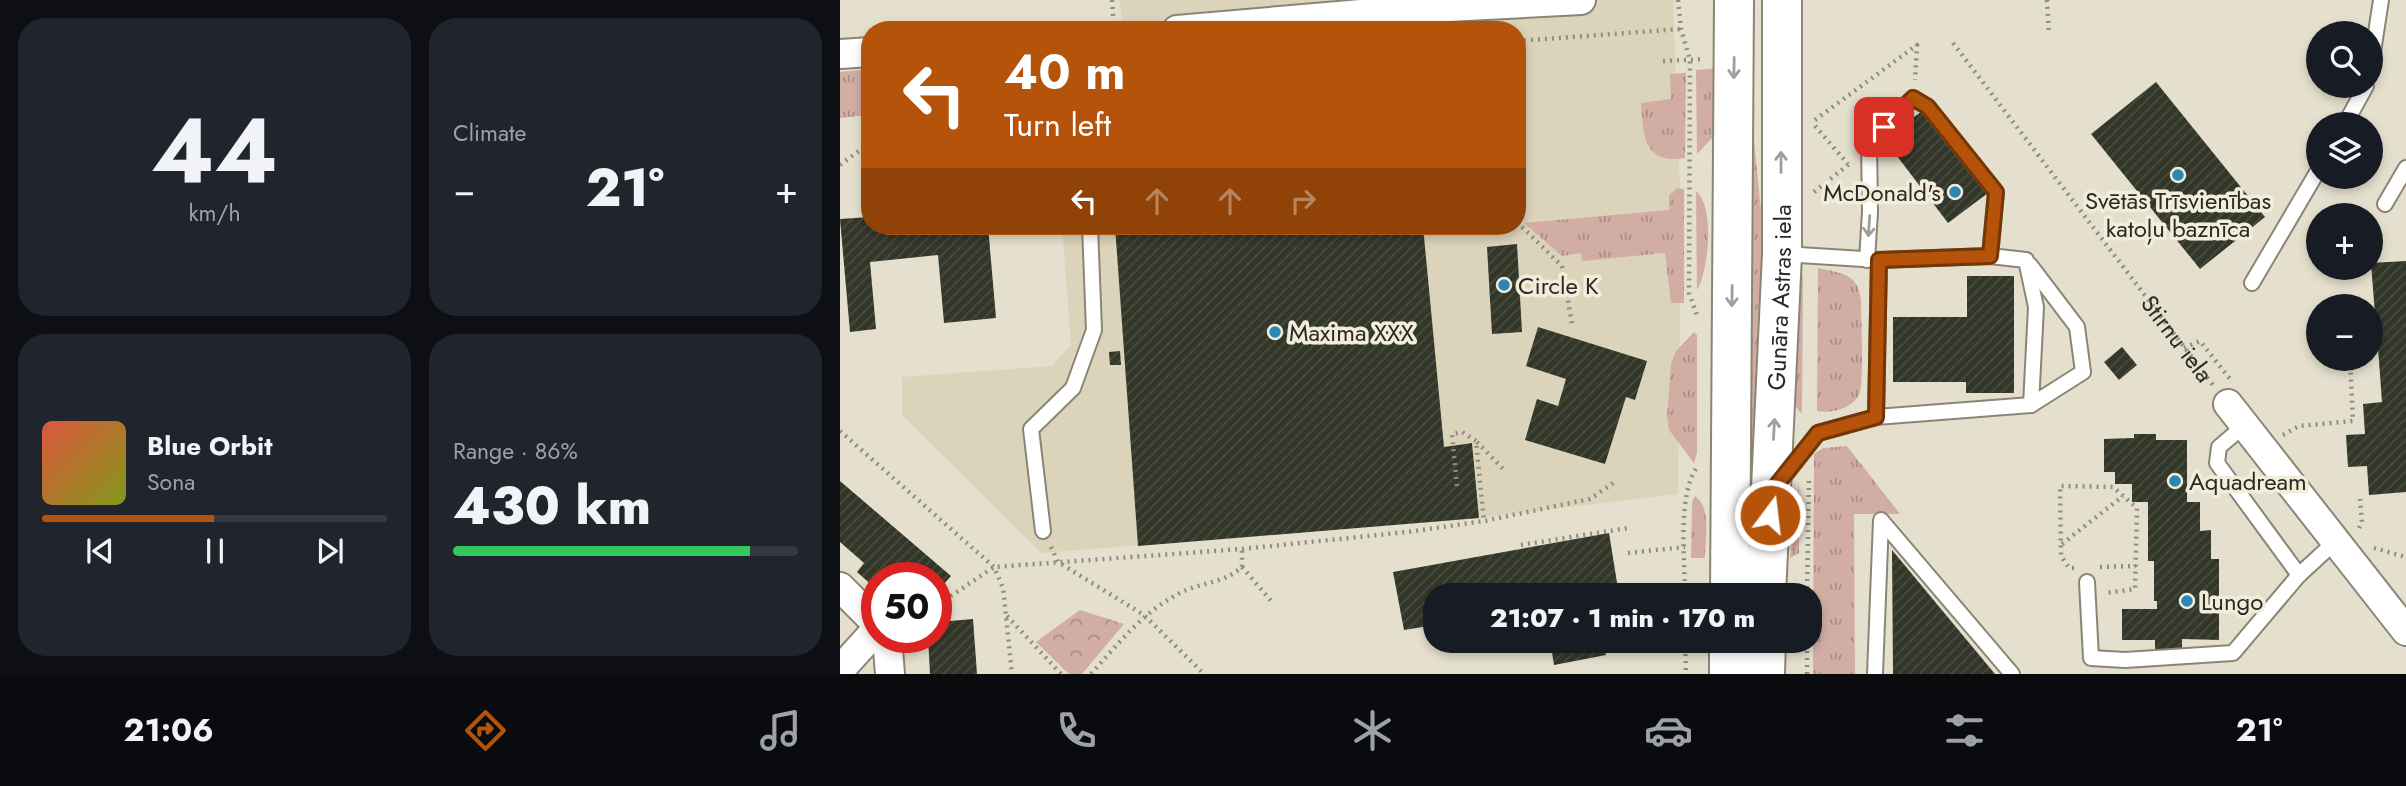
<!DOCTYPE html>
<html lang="en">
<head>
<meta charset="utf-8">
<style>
  :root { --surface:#171b24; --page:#20242c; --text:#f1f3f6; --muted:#9ea1a6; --line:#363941; --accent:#b45309 }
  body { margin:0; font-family:Jost,sans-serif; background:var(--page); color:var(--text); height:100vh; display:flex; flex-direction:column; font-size:26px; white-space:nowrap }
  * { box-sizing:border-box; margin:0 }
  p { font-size:23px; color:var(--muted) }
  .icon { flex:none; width:38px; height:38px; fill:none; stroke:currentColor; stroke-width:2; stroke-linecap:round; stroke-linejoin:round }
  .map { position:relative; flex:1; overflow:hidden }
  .panel { display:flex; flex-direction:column; gap:18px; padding:18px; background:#0d0f14; width:840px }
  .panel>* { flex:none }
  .top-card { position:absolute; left:21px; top:21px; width:665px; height:214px; border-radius:28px; box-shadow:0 4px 10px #0003; background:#b45309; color:#fff; overflow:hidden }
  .buttons { position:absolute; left:1466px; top:21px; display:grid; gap:14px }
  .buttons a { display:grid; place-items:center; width:77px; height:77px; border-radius:50%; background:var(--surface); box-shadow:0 4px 10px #0003; font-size:35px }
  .speed { position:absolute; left:21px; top:562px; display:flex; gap:14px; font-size:35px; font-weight:700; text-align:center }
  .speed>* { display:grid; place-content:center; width:91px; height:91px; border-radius:50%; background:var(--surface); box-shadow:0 4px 10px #0003; line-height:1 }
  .speed .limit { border:10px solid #d22; background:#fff; color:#111 }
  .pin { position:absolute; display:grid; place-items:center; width:60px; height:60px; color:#fff; margin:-30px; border-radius:14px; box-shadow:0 4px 10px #0006 }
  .me { position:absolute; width:77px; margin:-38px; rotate:15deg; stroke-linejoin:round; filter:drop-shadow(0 0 5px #0008) }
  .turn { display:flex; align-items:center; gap:24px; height:147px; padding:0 28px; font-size:32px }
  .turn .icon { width:91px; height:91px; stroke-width:2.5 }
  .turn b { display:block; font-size:49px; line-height:60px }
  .lanes { display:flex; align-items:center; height:66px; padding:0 28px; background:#0003; justify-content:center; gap:35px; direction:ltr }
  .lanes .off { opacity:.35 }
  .big { font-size:52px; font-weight:800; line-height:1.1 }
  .panel .widget { flex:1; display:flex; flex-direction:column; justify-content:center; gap:10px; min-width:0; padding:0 24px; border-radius:28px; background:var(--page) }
  .panel .dial { align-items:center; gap:0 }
  .dial b { font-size:91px; line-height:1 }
  .song { display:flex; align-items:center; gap:21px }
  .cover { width:84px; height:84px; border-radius:10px; background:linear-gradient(135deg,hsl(10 70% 55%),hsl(70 70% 35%)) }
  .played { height:7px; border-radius:4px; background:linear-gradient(90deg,var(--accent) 50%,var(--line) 50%) }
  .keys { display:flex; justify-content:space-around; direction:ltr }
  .heat { display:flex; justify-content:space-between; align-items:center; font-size:38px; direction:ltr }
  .charge { height:10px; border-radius:5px; background:linear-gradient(90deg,#34c759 86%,var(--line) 0) }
  .panel .tiles { flex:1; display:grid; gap:18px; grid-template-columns:repeat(2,1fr) }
  .trip { position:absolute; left:583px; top:583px; width:399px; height:70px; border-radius:28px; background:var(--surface); box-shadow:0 4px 10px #0003; font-weight:800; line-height:70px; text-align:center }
  .menu { display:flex; height:112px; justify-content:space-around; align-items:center; background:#090b0e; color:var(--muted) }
  .menu .icon { width:49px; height:49px }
  .menu .current { color:var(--accent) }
  .menu b { font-size:32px; color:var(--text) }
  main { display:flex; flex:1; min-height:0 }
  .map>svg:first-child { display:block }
</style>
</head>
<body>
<main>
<section class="panel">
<div class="tiles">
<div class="widget dial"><b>44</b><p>km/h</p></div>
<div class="widget"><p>Climate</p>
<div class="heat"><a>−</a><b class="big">21°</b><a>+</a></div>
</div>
<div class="widget">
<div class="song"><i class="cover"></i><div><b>Blue Orbit</b><p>Sona</p></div></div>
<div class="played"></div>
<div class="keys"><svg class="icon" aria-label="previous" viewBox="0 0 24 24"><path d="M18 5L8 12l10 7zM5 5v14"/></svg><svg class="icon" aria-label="pause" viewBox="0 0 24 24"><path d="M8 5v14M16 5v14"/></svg><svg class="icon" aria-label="next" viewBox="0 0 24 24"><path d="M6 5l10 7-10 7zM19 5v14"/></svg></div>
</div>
<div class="widget"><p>Range · 86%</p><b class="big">430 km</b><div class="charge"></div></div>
</div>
</section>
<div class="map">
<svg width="1566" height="674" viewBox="0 0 1566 674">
  <defs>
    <pattern id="grass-tufts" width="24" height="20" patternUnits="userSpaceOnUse" patternTransform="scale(1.75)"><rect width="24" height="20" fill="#d2ada4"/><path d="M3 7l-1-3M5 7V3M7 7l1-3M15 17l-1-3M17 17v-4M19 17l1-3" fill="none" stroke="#ab8d85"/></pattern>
    <pattern id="park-crowns" width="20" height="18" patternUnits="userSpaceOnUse" patternTransform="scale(1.75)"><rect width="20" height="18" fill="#d2ada4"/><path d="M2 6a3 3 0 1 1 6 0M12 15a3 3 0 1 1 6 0" fill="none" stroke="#ab8d85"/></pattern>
    <pattern id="building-hatch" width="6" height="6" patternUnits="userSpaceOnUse" patternTransform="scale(1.75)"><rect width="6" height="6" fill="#333729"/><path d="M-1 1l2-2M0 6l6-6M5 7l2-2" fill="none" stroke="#484b3f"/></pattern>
  </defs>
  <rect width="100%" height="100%" fill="#e5e0ce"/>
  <!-- built -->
  <path fill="#dbd4bb" d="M280 0H833L841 212 838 494 639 518 201 553 62 415V377L212 366 231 345 222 226H677V30H282Z"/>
  <!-- grass -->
  <g fill="url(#grass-tufts)">
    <path d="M912 61 914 140 925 251 917 559H906Z"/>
    <path d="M881 68 873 137 857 154 856 70Z"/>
    <path d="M30 69V115L0 118V72Z"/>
    <path d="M846 73 845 158C804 165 803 136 801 103L831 99 830 74Z"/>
    <path d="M837 188 844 189V303H831L825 253 742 261 741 253 722 256 684 223 829 210V195Z"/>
    <path d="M856 191C875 207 869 269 857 290Z"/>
    <path d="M978 268C1002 273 1019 274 1021 301 1021 322 1024 375 1020 392 1015 408 992 414 977 411Z"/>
    <path d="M963 276 962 414 956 407V283Z"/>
    <path d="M854 332 857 335V453L854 463 829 430 827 417 831 364 836 351Z"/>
    <path d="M1007 446 1060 514H1014L1015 674H973L974 454 983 448Z"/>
    <path d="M959 482V553L950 558Z"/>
    <path d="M855 496C872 508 865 540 865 558H851L852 504Z"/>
  </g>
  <!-- park -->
  <path fill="url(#park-crowns)" d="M240 610 284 624 242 674H229L196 642Z"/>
  <!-- building -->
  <g fill="url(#building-hatch)">
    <path d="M1316 82 1425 217 1360 269 1251 134Z"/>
    <path d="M1085 109 1148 193 1108 223 1044 139Z"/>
    <path d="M30 217V226H148L156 318 104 323 98 255 30 262 36 329 10 332 0 219Z"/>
    <path d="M275 226H583L604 447 632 443 639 518 298 546Z"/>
    <path d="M677 244 682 332 652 334 647 247Z"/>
    <path d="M1566 261V492L1529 495 1527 466 1508 467 1506 435 1525 434 1523 404 1542 402 1538 348 1531 349V315H1535L1531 263Z"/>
    <path d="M1127 276H1174V393H1126V382H1053V317H1127Z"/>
    <path d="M698 327 807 361 795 400 786 397 765 464 685 440 697 399 718 406 726 379 686 366Z"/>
    <path d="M1282 347 1297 365 1279 380 1264 362Z"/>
    <path d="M280 351 281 365H270L269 352Z"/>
    <path d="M1294 434H1316V440H1347V502H1360V531L1371 530V559H1379V640L1342 639V649H1315V640H1282V609H1317V601H1314V561H1308V502H1292V484H1275V472H1264V439L1294 438Z"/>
    <path d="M0 481 111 576 96 593V578H37L34 587 17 572 24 563 0 542Z"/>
    <path d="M769 533 779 595H595V625L564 630 553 572Z"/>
    <path d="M1052 550 1155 674H1053Z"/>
    <path d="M96 599 110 621 133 619 137 674H90L88 637H96Z"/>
    <path d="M710 640H763L766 655 714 665Z"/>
  </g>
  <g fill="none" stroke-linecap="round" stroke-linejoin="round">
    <!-- service casing -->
    <g stroke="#8b8575" stroke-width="18">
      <g id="service">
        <path d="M1531 65 1541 0"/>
        <path d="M1505 124 1526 86"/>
        <path d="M1545 204 1566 168"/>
        <path d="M1027 260 1030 212 1029 141 1073 98 1088 107 1156 192 1150 256"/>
        <path d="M1190 265 1237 327 1243 372 1191 405"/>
        <path d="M1412 283 1479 169"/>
        <path d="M1036 417 1039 260"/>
        <path d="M1405 425 1379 447 1377 463 1459 575"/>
        <path d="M939 483 978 433 1036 417 1191 405 1196 307 1186 260 1150 256 1039 260 943 254"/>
        <path d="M203 531 191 429 233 388 254 330 250 226"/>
        <path d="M1247 582 1251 658 1285 660 1393 653 1459 575 1496 541"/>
        <path d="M1035 674 1041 520 1172 674"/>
      </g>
    </g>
    <!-- minor casing -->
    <g stroke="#8b8575" stroke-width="32">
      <g id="minor">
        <path d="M337 30 590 8 741 0"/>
        <path d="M0 54 30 52"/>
        <path d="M1388 404 1566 631"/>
        <path d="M0 587 37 624"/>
        <path d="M43 637 48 649 50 674"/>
        <path d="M0 670 37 629"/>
      </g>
    </g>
    <!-- secondary casing -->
    <g stroke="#8b8575" stroke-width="42">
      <g id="secondary">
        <path d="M890 595 894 0"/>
        <path id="s2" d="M926 595 942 254V0"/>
        <path d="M889 674V640"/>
        <path d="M925 674 926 640"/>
      </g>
    </g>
    <!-- path -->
    <g stroke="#908d80" stroke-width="4.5" stroke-dasharray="2 5" stroke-linecap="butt">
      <path d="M272 0 274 30"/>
      <path d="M838 0 841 29 850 60 849 293 858 318"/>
      <path d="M1207 0 1209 33"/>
      <path d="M677 41 841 29"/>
      <path id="s1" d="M1113 43 1373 385"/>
      <path d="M823 61 864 59"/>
      <path d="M975 120 1077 45 1075 80"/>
      <path d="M975 126 1008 164"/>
      <path d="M0 165 30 143"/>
      <path d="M974 192 1009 164"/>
      <path d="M677 222 722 266 732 324"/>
      <path d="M1344 348 1360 341 1390 379"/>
      <path d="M0 431 154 567 163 588 172 674"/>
      <path d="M1443 435 1459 426 1513 421 1510 359"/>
      <path d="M637 442 663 469"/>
      <path d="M617 486 612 434 622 432 636 441 644 521"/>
      <path d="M1519 528 1522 522 1520 499"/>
      <path d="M1222 544 1283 496"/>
      <path d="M681 545 788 528"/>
      <path d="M211 547 218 562 304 615 364 674"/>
      <path d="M1534 548 1566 557"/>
      <path d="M788 553 845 547"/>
      <path d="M402 567 432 602"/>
      <path d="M1260 567 1296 566"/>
      <path d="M1234 568H1229L1221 556 1220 486 1273 487 1297 508 1295 589 1265 593"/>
      <path d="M845 595C845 560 837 496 857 467"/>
      <path d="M967 595 969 477"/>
      <path d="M99 604 154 567 402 549 567 532 644 521 750 499 773 483"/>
      <path d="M167 616 221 674"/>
      <path d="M845 640 846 674"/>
      <path d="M251 674C278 644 302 613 338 594 360 582 383 584 402 567V549"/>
      <path d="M967 674V640"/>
    </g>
    <!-- service -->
    <use href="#service" stroke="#fff" stroke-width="14"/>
    <!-- minor -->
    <use href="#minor" stroke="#fff" stroke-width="28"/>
    <!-- secondary -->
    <use href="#secondary" stroke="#fff" stroke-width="38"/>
  </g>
  <!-- one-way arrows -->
  <defs><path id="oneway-shaft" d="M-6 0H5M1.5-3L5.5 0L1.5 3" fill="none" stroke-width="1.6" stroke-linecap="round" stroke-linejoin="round" transform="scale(1.75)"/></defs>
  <g stroke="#a09f9c">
    <use href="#oneway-shaft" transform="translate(894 68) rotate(91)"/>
    <use href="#oneway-shaft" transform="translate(941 162) rotate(-90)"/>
    <use href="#oneway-shaft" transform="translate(1029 226) rotate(94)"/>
    <use href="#oneway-shaft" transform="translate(892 296) rotate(91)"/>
    <use href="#oneway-shaft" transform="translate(934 429) rotate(-87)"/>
  </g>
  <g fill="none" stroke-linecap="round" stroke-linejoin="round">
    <!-- route casing -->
    <g stroke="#753606" stroke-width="18">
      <path id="route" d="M930 515 931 492 978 433 1036 417 1039 260 1150 256 1156 192 1088 107 1073 98 1044 127"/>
    </g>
    <!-- route -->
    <use href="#route" stroke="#b45309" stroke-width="12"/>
  </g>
  <!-- markers -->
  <g fill="#2d85b3" stroke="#f2eddb" stroke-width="2.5">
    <circle cx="1338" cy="175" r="7"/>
    <circle cx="1115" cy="192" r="7"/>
    <circle cx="664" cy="285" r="7"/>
    <circle cx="435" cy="332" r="7"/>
    <circle cx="1335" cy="481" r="7"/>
    <circle cx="1347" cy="601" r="7"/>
  </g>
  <g text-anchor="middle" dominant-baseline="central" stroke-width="7" stroke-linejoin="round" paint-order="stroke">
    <!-- poi labels -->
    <g font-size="24" fill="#2b2923" stroke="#f2eddb" text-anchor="start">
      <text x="1101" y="192" text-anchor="end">McDonald's</text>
      <text x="1338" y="200" text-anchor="middle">Svētās Trīsvienības<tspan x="1338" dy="28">katoļu baznīca</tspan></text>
      <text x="678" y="285">Circle K</text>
      <text x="449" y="332">Maxima XXX</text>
      <text x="1349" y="481">Aquadream</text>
      <text x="1361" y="601">Lungo</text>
    </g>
    <!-- street labels -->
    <g font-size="24" fill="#2b2923" stroke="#f2eddb">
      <text stroke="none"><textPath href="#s2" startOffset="298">Gunāra Astras iela</textPath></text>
      <text stroke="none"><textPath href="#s1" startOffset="371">Stirnu iela</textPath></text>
    </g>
  </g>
</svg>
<div class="buttons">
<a><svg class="icon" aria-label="search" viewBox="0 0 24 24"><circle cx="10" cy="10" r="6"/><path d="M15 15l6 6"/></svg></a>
<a><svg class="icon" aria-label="layers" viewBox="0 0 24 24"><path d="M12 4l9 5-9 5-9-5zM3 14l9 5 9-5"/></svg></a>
<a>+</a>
<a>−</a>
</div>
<div class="speed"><div class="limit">50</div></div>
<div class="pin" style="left:1044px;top:127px;background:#d93025"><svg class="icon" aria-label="arrive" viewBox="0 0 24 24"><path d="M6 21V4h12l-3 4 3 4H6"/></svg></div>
<svg class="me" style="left:930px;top:515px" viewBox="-20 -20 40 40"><circle r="17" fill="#b45309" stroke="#fff" stroke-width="3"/><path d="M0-11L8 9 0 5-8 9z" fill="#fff"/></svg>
<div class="trip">21:07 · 1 min · 170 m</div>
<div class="top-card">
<div class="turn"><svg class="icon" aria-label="left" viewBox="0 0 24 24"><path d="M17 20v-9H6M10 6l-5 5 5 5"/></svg><div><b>40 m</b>Turn left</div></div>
<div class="lanes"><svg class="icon" aria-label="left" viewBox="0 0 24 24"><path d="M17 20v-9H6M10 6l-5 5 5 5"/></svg><svg class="icon off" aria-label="ahead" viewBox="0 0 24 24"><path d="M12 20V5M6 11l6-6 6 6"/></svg><svg class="icon off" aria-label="ahead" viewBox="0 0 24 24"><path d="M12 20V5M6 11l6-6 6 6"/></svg><svg class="icon off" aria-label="right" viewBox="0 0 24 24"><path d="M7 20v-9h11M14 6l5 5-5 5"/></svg></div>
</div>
</div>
</main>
<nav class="menu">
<b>21:06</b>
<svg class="icon current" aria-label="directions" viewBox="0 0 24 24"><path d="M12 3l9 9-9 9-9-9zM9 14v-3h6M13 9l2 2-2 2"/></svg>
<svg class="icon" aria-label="music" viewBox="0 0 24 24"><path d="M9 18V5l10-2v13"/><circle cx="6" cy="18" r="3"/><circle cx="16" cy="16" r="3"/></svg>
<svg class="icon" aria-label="phone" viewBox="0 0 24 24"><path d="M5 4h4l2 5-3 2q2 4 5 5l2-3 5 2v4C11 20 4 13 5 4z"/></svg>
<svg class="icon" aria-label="climate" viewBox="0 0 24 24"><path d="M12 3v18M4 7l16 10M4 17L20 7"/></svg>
<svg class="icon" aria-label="car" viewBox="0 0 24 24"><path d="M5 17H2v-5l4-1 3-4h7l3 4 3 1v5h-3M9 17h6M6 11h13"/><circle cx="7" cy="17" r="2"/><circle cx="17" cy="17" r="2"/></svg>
<svg class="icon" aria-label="filters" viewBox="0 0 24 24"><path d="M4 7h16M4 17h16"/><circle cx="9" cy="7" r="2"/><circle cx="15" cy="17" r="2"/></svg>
<b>21°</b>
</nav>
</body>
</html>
